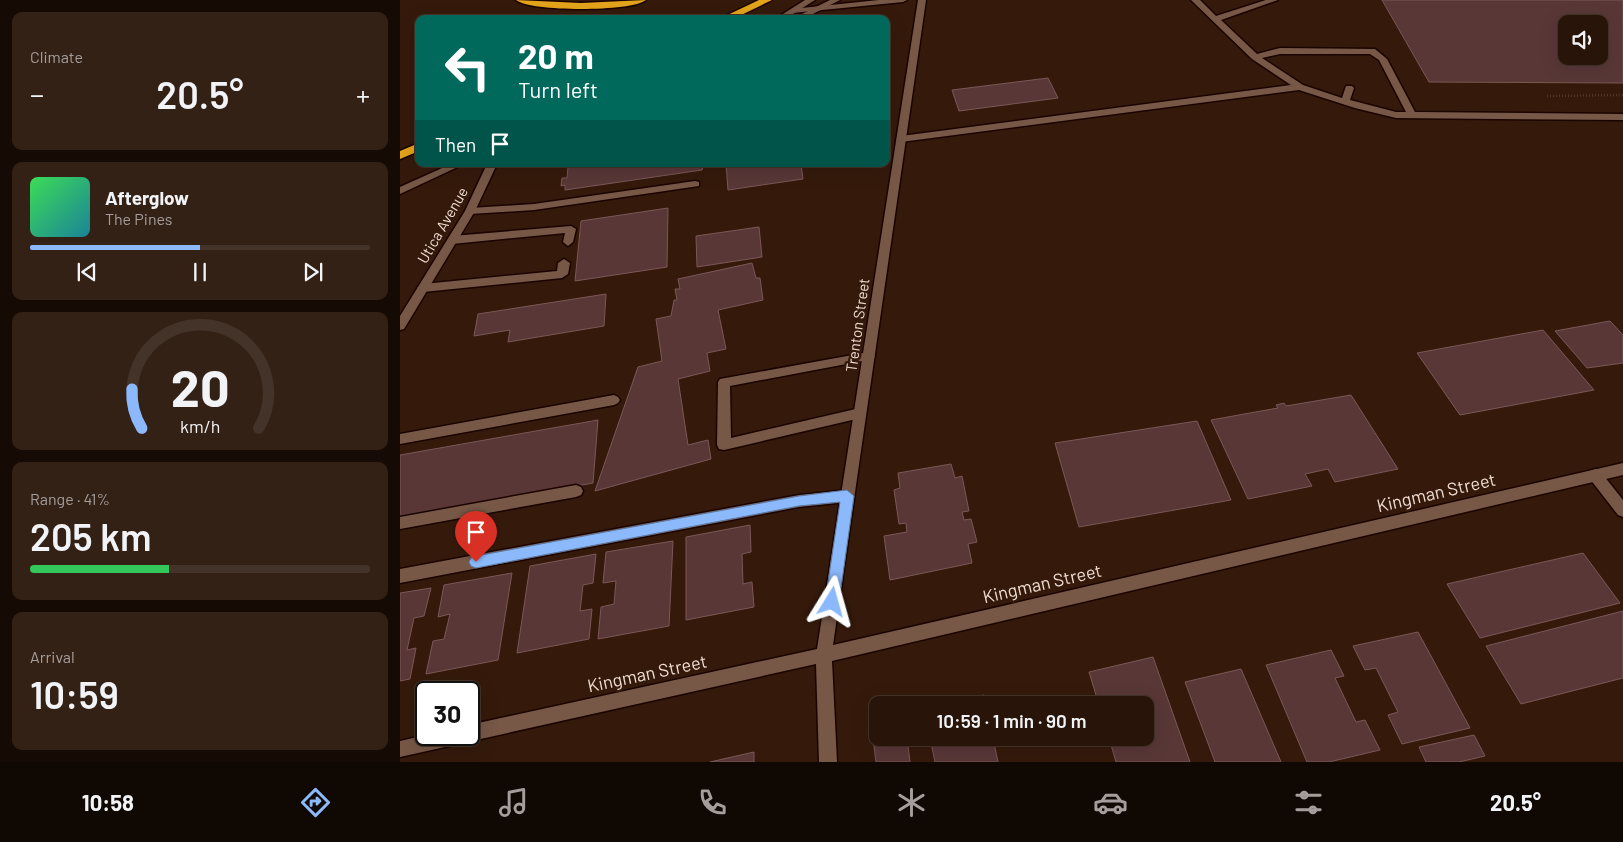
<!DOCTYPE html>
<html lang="en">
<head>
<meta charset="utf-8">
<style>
  :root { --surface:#281408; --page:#342116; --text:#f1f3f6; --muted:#a59e9c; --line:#443329; --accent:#8cb9fc }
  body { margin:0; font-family:Barlow,sans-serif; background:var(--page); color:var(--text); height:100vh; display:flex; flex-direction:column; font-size:19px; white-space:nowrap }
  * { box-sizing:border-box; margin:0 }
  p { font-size:16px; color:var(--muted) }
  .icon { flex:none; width:28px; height:28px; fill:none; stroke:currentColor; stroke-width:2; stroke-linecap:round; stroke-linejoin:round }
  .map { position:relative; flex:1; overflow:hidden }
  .details { display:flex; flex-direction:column; gap:12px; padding:12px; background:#160b04; width:400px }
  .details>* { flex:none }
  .top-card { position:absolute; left:15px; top:15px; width:475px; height:152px; border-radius:10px; box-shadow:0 5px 20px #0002,0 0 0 1px var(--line); background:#00695c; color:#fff; overflow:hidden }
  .fabs { position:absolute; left:1158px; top:15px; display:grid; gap:10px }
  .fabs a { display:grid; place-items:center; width:50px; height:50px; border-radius:10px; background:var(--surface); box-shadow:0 5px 20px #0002,0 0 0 1px var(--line); font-size:25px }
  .speed { position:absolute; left:15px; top:681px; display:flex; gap:10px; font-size:25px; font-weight:700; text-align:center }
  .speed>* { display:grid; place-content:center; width:65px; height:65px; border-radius:50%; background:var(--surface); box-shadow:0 5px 20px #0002,0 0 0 1px var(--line); line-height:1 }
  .speed .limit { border:2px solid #111; border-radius:8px; background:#fff; color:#111 }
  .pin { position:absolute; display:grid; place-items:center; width:42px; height:42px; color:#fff; margin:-51px -21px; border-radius:50% 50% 50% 0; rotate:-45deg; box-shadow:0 0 5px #0007 }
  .pin .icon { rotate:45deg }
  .me { position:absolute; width:55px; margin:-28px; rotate:8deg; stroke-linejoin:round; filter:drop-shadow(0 0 4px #0008) }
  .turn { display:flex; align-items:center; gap:18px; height:105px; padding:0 20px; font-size:22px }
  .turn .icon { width:65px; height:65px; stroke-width:2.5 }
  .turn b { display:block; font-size:35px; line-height:42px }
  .then { display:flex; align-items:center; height:48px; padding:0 20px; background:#0003; gap:10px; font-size:19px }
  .big { font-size:38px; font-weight:600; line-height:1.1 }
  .details .tile { flex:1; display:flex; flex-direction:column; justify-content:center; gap:8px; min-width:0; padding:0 18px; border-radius:10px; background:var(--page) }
  .details .dial { align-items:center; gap:0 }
  .dial svg { height:130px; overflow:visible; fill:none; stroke:var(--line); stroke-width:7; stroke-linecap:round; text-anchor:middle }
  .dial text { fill:var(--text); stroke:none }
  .song { display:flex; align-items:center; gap:15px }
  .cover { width:60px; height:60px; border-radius:8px; background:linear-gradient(135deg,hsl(130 70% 55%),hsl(190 70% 35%)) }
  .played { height:5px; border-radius:2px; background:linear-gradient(90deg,var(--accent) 50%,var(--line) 50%) }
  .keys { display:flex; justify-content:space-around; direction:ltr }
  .heat { display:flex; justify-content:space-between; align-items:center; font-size:28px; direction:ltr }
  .charge { height:8px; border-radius:4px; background:linear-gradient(90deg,#34c759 41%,var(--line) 0) }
  .trip { position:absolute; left:469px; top:696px; width:285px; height:50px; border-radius:10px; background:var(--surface); box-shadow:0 5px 20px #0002,0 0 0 1px var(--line); font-weight:600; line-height:50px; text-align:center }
  .dock { display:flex; height:80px; justify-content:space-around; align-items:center; background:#100803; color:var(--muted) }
  .dock .icon { width:35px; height:35px }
  .dock .selected { color:var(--accent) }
  .dock b { font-size:22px; color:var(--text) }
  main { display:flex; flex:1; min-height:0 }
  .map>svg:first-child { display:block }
</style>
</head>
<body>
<main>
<section class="details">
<div class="tile"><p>Climate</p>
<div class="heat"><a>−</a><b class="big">20.5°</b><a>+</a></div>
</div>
<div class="tile">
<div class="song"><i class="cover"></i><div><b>Afterglow</b><p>The Pines</p></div></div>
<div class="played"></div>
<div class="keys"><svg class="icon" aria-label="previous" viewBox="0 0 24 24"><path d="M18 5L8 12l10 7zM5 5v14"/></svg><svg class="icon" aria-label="pause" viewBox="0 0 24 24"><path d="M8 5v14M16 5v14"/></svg><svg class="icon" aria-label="next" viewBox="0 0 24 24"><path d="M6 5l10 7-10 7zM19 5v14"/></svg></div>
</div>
<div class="tile dial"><svg viewBox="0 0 100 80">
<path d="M14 69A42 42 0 1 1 86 69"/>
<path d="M14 69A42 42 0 0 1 8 45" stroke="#8cb9fc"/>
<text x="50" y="56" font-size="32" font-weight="700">20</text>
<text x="50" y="72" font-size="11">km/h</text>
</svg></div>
<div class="tile"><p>Range · 41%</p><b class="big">205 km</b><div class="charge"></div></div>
<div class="tile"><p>Arrival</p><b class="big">10:59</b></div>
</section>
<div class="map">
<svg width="1223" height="762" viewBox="0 0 1223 762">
  <rect width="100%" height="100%" fill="#351a0b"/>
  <!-- building -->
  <g fill="#593737" stroke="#7c5757" fill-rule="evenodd">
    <path d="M982 0H1223V83L1029 82ZM1166 24H1199V56H1166Z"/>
    <path d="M648 78 658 98 559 111 552 90Z"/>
    <path d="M188 164H304L302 170 165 190V185L161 186 162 178H167L168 167Z"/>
    <path d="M326 164H401L403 179 328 190Z"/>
    <path d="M268 208 267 267 175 281 181 221Z"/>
    <path d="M359 227 362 257 297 267 296 236Z"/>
    <path d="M352 263 356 278H360L363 300 318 310 326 349 307 353 310 371 278 379 288 445 308 440 311 459 195 491 238 367 262 361 256 319 271 316 274 300H277L275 289H280L278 279Z"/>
    <path d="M206 294 204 326 108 342 110 330 74 336 78 314Z"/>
    <path d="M1210 321 1223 335V363L1187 368 1155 331Z"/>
    <path d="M1143 330 1194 390 1060 415 1017 353Z"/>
    <path d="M951 395 998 469 935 482 928 469 905 474 912 486 848 499 811 420 878 408 876 405 884 403 886 406Z"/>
    <path d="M198 420 193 483 0 519V455Z"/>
    <path d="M797 421 831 500 679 527 655 443Z"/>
    <path d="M551 464 555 478 562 476 569 511 562 512 564 520 571 519 577 542 568 544 572 563 490 580 484 536 507 532 506 523 499 524 494 490 500 488 498 473Z"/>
    <path d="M350 525 351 552 342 554 343 584 352 582 354 607 286 620V537Z"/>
    <path d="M273 541 269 626 198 639 201 607 214 604 216 581 203 583 206 552Z"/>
    <path d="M1183 553 1220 603 1080 638 1047 584Z"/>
    <path d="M196 554 193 583 183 585 180 611 192 609 189 639 117 653 130 566Z"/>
    <path d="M112 573 98 660 26 674 33 641 44 639 50 614 38 617 44 585Z"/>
    <path d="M31 588 24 616 14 618 7 650 16 648 10 679 0 681V593Z"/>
    <path d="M1223 611V678L1121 704 1086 646Z"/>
    <path d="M1018 632 1070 728 1002 744 988 715 998 712 976 668 965 670 953 646Z"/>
    <path d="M931 650 944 676 935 678 956 722 965 720 980 750 929 762H907L866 665Z"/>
    <path d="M753 657 790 762H716L709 738H745V705H699L689 672Z"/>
    <path d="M841 669 881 762H815L785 682Z"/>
    <path d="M584 695 586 705H539Z"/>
    <path d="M478 722V738H507L510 762H476L471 723Z"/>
    <path d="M1074 735 1085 756 1059 762H1026L1019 747Z"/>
    <path d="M530 738H593L598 762H535Z"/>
    <path d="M354 752V762H310Z"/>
  </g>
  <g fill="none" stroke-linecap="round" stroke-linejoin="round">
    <!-- service casing -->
    <g stroke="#1b0400" stroke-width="3">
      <g id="service">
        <path d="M791 0H800L816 16 866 0H878L821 20 857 54 880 48 975 49 987 59 1015 112 1223 114V120L996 118 955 108 899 90 501 142 496 139 501 136 891 85 852 59ZM880 54H970L979 60 1006 112H996L950 100 954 88 952 86H946L942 98 903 85 862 58Z"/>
        <path d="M295 181 299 182V186L134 210 70 214 65 211 70 208 134 204Z"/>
        <path d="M171 226 176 229 173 242 168 246 163 242 165 233 52 244 47 240 52 236Z"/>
        <path d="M164 259 170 263 168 274 162 278 23 292 17 288 23 284 157 271 158 263Z"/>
        <path d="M469 352 475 356 473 359 330 386 331 438 460 408 465 409 466 413 465 417 324 450 319 449 317 445 318 382 320 379Z"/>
        <path d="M214 395 218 397 220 400 218 403 214 405 0 444V434Z"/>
        <path d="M1195 469 1200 471 1223 500V517L1218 515 1190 479 1188 475 1190 471Z"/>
        <path d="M176 485 181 487 183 491 181 495 176 497 0 529V517Z"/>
        <path d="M447 490 452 492 454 496 452 500 447 502 399 507 0 583V569L399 495Z"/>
      </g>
    </g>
    <!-- minor casing -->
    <g stroke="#1b0400" stroke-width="3">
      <g id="minor">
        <path d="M479 0H507L503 2 392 13 388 11 392 9Z"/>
        <path d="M518 0H526L433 645 1223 463V475L432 661 437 762H419L416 664 0 757V741L26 735H69V725L417 649Z"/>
        <path d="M87 164H97L75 211 4 329 0 330V316L65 211Z"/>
      </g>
    </g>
    <!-- tertiary casing -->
    <g stroke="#1b0400" stroke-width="3">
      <g id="tertiary">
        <path d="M405 0H415L385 19H375Z"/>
        <path d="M430 0H440L403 19H392Z"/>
        <path d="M51 164H64L0 194V187Z"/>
      </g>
    </g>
    <!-- motorway casing -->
    <g stroke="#1b0400" stroke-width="3">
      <g id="motorway">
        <path d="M116 0 181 3 246 0C232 12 130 12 116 0Z"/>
        <path d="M359 0H372L333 19H319Z"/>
        <path d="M19 143V151L0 159V151Z"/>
      </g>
    </g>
    <!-- path -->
    <path stroke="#6e5648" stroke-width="2.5" stroke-dasharray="0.5 2.5" stroke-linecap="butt" d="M1147 96 1223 95"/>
    <!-- service -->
    <use href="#service" fill="#775847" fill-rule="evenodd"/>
    <!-- minor -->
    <use href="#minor" fill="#775847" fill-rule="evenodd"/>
    <!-- tertiary -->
    <use href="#tertiary" fill="#775847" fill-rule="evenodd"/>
    <!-- motorway -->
    <use href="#motorway" fill="#e3a31b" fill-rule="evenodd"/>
  </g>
  <!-- route -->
  <path fill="#8cb9fc" stroke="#5b78a4" d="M447 490 454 496 439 602 436 606 432 608 427 606 425 602 440 502 399 506 76 568 71 566 69 562 71 558 76 556 399 496Z"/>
  <g text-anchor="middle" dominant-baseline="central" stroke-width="5" stroke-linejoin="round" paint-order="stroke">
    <!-- street labels -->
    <g font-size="15" fill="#eedcd2" stroke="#351a0b">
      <text transform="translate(42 225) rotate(-60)">Utica Avenue</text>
      <text transform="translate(457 325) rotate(-82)">Trenton Street</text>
    </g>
    <!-- near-street labels -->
    <g font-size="18" fill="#eedcd2" stroke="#351a0b">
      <text transform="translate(1036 492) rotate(-13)">Kingman Street</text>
      <text transform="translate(642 583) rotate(-13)">Kingman Street</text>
      <text transform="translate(247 673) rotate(-12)">Kingman Street</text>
    </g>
  </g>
</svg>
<div class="fabs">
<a><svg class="icon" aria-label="sound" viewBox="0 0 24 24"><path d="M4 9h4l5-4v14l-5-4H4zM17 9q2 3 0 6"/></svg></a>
</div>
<div class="speed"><div class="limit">30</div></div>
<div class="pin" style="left:76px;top:562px;background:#d93025"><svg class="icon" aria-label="arrive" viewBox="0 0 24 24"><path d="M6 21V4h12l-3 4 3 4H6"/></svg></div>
<svg class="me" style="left:432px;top:602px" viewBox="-20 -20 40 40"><path d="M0-17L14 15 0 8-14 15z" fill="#8cb9fc" stroke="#fff" stroke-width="4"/></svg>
<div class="trip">10:59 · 1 min · 90 m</div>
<div class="top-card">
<div class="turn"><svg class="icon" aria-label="left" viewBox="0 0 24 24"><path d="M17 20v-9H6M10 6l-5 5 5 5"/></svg><div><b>20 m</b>Turn left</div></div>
<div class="then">Then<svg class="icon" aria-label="arrive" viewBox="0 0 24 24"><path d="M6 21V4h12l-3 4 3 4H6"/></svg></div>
</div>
</div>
</main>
<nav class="dock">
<b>10:58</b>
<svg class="icon selected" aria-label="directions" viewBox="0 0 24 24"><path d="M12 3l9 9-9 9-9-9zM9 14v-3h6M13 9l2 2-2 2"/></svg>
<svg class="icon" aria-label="music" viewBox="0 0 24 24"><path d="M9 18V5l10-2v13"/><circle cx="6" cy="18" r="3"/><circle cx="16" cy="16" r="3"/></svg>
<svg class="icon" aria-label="phone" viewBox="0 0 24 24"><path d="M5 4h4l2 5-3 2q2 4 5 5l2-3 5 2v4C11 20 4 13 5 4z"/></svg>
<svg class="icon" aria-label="climate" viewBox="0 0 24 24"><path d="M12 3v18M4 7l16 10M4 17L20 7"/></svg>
<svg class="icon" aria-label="car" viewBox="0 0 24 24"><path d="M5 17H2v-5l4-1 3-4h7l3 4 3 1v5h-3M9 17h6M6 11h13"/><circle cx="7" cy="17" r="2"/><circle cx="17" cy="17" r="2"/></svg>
<svg class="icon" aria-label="filters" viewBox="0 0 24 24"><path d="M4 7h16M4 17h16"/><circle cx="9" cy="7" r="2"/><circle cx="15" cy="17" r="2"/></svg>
<b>20.5°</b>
</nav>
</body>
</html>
